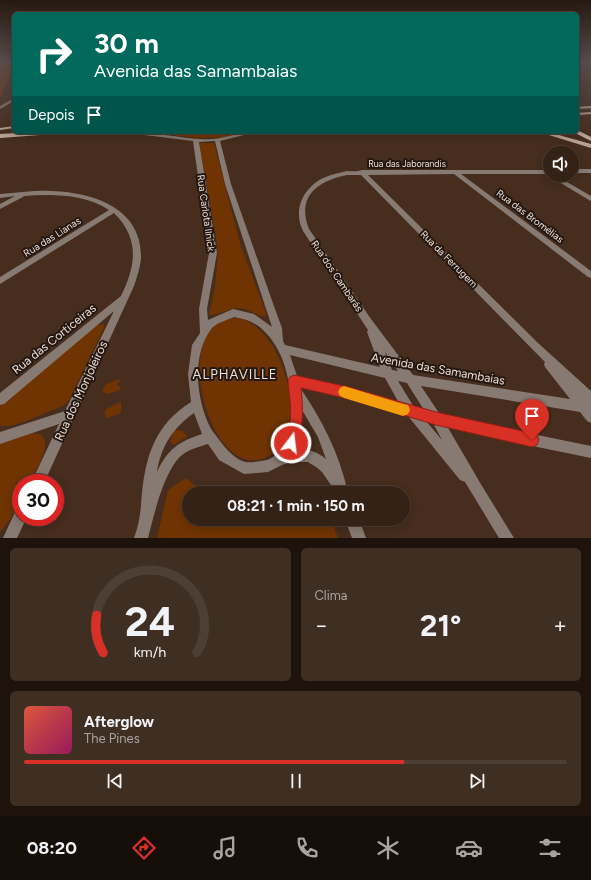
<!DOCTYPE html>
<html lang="pt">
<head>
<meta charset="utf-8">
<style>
  :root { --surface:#342216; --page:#3f2f23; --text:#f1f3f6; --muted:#a9a4a1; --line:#4e3f35; --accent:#d93025 }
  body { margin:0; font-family:Figtree,sans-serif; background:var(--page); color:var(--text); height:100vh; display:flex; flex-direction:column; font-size:15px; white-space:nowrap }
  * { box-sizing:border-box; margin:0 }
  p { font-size:13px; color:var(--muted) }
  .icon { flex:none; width:22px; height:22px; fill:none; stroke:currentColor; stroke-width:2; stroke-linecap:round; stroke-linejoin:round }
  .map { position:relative; height:538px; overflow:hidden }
  .sheet { display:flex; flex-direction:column; gap:10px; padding:10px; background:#1d130c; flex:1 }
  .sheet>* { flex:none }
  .banner { position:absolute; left:12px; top:12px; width:567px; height:122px; border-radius:6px; box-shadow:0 2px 10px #0003,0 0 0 1px var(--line); background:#00695c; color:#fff; overflow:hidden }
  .fabs { position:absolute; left:543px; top:146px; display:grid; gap:8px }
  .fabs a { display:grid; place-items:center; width:36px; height:36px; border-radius:50%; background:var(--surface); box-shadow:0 2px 10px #0003,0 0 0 1px var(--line); font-size:20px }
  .speed { position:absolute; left:12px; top:474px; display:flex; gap:8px; font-size:20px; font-weight:700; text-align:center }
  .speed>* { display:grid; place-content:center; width:52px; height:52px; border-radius:50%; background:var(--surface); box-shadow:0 2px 10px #0003,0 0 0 1px var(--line); line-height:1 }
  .speed .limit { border:6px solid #d22; background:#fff; color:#111 }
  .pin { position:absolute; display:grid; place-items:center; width:34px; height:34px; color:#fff; margin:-41px -17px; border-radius:50% 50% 50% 0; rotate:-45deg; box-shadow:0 0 4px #0007 }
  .pin .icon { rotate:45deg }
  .me { position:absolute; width:44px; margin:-22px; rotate:15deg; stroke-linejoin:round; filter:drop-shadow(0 0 3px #0008) }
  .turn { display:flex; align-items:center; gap:14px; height:84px; padding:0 16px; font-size:18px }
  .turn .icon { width:52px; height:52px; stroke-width:2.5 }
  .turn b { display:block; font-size:28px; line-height:34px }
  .then { display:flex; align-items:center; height:38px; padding:0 16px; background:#0003; gap:8px; font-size:15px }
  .big { font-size:30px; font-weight:700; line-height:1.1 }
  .sheet .card { flex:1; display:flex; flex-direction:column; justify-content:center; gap:6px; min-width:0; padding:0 14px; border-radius:6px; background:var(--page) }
  .sheet .dial { align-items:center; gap:0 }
  .dial svg { height:104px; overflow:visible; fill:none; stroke:var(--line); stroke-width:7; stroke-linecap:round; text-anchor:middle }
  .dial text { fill:var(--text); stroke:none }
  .song { display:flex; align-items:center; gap:12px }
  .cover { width:48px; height:48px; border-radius:6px; background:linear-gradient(135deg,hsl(10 70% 55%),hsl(330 70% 35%)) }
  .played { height:4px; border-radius:2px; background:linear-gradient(90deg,var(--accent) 70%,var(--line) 70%) }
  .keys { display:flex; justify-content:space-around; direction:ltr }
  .heat { display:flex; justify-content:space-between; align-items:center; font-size:22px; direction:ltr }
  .sheet .tiles { flex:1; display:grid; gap:10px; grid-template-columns:1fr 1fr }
  .card:last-child { grid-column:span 2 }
  .trip { position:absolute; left:182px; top:486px; width:228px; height:40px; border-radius:20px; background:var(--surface); box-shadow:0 2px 10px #0003,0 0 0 1px var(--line); font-weight:700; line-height:40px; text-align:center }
  .tabs { display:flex; height:64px; justify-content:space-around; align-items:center; background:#150e09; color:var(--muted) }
  .tabs .icon { width:28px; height:28px }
  .tabs .selected { color:var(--accent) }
  .tabs b { font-size:18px; color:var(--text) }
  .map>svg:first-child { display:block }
</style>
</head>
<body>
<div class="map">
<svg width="591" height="538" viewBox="0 0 591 538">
  <rect width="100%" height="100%" fill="#462d1e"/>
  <!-- green -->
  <g fill="#6f3402">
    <path d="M0 61H14V72L9 77 0 98Z"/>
    <path d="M153 132H247C214 143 186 137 153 132Z"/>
    <path d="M202 143H214L240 243 266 313V317C258 317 250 309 239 308 229 308 218 316 209 315L215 287 218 254 216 236 199 144Z"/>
    <path d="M238 318C284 327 311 429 270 455 211 493 163 317 238 318Z"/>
    <path d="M104 324V328L69 400 63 406 21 423 9 426H0V405L97 325Z"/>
    <path d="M120 379V382L117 383V386H120V390L107 394 103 392V388L106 384Z"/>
    <path d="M121 402V413L108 418 106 417 104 413 106 409Z"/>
    <path d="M174 429 182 431 187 436 174 445 170 442Z"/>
    <path d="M31 433C61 432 35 471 29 483H21V499L11 518 0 532V444Z"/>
    <path d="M186 478 204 493H189V519H331L338 538H157L168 490Z"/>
  </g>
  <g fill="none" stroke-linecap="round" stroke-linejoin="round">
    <!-- stream -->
    <path stroke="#648885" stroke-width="1" d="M0 64 8 61"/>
    <!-- street -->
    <g fill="#877a72" fill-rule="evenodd">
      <path d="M14 98V101L0 109V106Z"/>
      <path d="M133 132C156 132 178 138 201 139 219 141 237 132 256 132L220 141 231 184 275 309 282 328 283 341 285 345 380 367 367 332 368 330 303 231C291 207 307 182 331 175 336 174 341 172 347 171 352 171 357 172 362 170H550V175H555L591 196V201L589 200 549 176V174H461L591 271V278L588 277 454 174 368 175 538 343 591 391V423L587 421 580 412 421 386 439 413 489 425 591 446V458L489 437 447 426 482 486 514 538H499L465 482 460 480 408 416 349 398 299 386C322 420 339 452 348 493H336L335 489 333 488 322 472 316 467 308 462H291L282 465 268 472 244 474 219 460 208 444C199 447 189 449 182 455 164 470 154 515 148 538H134C136 532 138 526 139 520 141 511 141 502 142 493 146 454 156 424 191 402L188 374 192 345 200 333 199 309 209 253 193 141 136 134ZM215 141 225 184 272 327 254 314 233 309 208 320 207 309 217 253 199 142ZM347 175H361L545 362 544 364 545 367 570 399 413 375 371 319 309 229C296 196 318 181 347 175ZM234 317C245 319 255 322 263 330 272 338 279 350 283 361 292 386 297 430 279 451 276 455 271 459 267 460 261 461 251 463 245 462 236 460 226 449 220 441 217 437 214 433 211 429 196 400 191 355 212 328 217 323 227 320 234 317ZM385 352 398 371 392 370ZM290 355 385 378 399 403 349 388 297 376ZM398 381 407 383 424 410 414 407ZM302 410 318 437 326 459C317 451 306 448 294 450 300 437 302 424 302 410ZM194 413 202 434C178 442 168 449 157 472 161 446 173 428 194 413ZM426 421 433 423 442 440Z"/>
      <rect x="572" y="169" width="19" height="4"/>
      <path d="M34 191C79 189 143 201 141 259 140 268 137 277 134 286L44 483H31L59 424 0 444V432L65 411 114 311 4 404 0 405V393L121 296C136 265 140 239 114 213L0 284V277L109 210C84 194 53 194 24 196L23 197 0 209V204L15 196 0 198V194Z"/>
      <path d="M21 508V517H27L17 538H3L16 510Z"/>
      <path d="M345 519H359L366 538H352Z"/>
    </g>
    <!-- secondary -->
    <g fill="#b7a295" fill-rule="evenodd">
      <path d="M591 106V108L577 109V107Z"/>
      <path d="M591 112V114L577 115V113Z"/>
      <path d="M14 126V128L0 130V128Z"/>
      <path d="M577 130 591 137V141L575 133 574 132H577Z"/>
      <path d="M33 132H57L54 134 0 138V134Z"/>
      <path d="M539 132H548L591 144V148Z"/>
    </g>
  </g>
  <!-- sky -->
  <linearGradient id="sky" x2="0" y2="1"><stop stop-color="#261910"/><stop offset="0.45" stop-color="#574c4c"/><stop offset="1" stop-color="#574c4c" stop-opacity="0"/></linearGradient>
  <rect width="591" height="137" fill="url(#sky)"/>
  <!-- route -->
  <path fill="#d93025" stroke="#8d1f18" d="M294 375 349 387 436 412 532 433 537 435 539 440 537 445 532 447 436 425 349 399 301 388C303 409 304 427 296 448L291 449 287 448C283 439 289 431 290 423 292 409 289 395 288 380L290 377Z"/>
  <!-- slow -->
  <path fill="#f59e0b" d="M344 386 403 404 408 405 410 410 408 414 403 416 344 398 340 396 338 392 340 388Z"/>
  <g text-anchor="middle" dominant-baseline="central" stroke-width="4" stroke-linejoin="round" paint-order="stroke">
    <!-- far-street labels -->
    <g font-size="9" fill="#efded5" stroke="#241812">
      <text x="407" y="163">Rua das Jaborandis</text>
    </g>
    <!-- street labels -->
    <g font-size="10" fill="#efded5" stroke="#241812">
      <text transform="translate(206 213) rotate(82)">Rua Carlota Ilnick</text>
      <text transform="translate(530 216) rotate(37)">Rua das Bromélias</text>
      <text transform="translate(52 237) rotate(-32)">Rua das Lianas</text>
      <text transform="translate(449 259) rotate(45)">Rua da Ferrugem</text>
      <text transform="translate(337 276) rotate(56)">Rua dos Cambarás</text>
    </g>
    <!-- near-street labels -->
    <g font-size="12" fill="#efded5" stroke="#241812">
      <text transform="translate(54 339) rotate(-39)">Rua das Corticeiras</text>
      <text transform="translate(438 369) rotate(10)">Avenida das Samambaias</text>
      <text transform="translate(81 391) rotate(-65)">Rua dos Monjoleiros</text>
    </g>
    <!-- near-neighbourhood labels -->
    <g font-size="13" letter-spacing="1" fill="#efded5" stroke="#241812">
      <text x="235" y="374">ALPHAVILLE</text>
    </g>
  </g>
</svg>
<div class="fabs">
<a><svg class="icon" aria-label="sound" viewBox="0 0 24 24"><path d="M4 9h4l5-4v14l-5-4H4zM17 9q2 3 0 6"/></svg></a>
</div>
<div class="speed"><div class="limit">30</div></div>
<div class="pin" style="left:532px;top:440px;background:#d93025"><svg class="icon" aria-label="arrive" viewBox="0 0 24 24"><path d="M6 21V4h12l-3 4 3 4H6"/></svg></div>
<svg class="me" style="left:291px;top:443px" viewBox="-20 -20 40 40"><circle r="17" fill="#d93025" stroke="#fff" stroke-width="3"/><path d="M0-11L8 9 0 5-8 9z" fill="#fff"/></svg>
<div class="trip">08:21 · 1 min · 150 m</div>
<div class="banner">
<div class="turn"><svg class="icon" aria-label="right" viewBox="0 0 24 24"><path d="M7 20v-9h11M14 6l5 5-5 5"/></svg><div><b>30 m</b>Avenida das Samambaias</div></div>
<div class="then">Depois<svg class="icon" aria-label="arrive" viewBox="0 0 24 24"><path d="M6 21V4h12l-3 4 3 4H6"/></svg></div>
</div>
</div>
<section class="sheet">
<div class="tiles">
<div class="card dial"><svg viewBox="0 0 100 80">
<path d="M14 69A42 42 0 1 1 86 69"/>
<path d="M14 69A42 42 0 0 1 9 40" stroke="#d93025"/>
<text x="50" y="56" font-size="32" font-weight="700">24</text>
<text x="50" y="72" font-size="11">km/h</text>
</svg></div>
<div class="card"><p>Clima</p>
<div class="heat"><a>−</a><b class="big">21°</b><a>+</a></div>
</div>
<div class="card">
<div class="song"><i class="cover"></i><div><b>Afterglow</b><p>The Pines</p></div></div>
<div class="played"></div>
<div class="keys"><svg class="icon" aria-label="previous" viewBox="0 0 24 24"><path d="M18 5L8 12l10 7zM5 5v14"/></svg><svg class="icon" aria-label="pause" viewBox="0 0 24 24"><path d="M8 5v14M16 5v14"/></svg><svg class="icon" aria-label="next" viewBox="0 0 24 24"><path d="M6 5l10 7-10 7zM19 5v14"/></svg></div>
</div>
</div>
</section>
<nav class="tabs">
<b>08:20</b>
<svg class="icon selected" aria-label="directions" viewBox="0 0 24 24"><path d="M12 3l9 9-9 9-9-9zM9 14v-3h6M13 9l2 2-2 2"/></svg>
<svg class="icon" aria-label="music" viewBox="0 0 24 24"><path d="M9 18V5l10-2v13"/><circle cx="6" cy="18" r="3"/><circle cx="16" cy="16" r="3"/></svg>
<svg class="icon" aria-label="phone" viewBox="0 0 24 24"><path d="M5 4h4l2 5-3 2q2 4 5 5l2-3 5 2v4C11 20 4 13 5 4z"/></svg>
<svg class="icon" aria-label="climate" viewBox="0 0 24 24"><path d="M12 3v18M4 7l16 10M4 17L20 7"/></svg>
<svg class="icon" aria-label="car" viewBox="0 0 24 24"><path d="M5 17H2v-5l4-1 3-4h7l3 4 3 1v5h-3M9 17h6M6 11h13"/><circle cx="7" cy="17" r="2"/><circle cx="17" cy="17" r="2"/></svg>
<svg class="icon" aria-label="filters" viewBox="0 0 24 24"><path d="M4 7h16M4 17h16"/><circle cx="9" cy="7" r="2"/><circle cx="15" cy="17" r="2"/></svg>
</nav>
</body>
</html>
